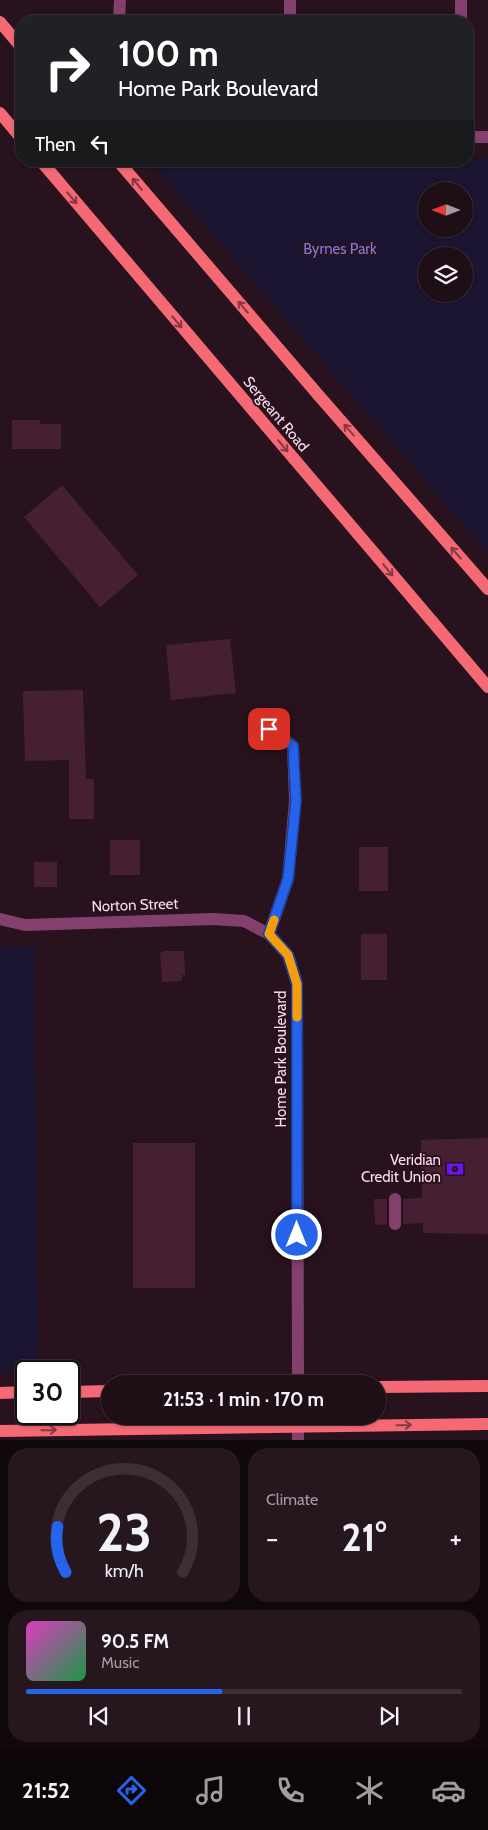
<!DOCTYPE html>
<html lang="en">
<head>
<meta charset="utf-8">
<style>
  :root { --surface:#1e0e16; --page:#26171f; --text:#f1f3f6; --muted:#a19ca1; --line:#3c2e35; --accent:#2563eb }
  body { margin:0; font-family:Cabin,sans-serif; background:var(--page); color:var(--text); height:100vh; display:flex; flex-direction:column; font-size:19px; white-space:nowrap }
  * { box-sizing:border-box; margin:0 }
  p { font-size:16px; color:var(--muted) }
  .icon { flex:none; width:28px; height:28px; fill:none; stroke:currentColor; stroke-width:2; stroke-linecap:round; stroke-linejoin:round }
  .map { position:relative; height:1440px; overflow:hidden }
  .sheet { display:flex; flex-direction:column; gap:8px; padding:8px; background:#10080c; flex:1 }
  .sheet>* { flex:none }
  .top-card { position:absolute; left:15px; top:15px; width:459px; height:152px; border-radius:20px; box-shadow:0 1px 4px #0004,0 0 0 1px var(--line); background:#202124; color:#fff; overflow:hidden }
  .needle { width:32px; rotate:270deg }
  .fabs { position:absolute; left:418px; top:182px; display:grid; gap:10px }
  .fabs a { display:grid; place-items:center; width:55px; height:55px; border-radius:50%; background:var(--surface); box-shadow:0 1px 4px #0004,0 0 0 1px var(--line); font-size:25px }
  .speed { position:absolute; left:15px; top:1360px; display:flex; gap:10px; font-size:25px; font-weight:700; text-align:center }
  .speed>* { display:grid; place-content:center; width:65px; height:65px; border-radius:50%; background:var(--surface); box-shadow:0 1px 4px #0004,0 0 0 1px var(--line); line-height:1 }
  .speed .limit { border:2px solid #111; border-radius:8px; background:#fff; color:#111 }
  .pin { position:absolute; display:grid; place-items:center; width:42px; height:42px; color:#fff; margin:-21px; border-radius:10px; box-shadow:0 2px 8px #0006 }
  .me { position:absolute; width:55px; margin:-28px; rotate:0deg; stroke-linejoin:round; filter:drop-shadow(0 0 4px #0008) }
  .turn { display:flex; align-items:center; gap:18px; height:105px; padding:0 20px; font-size:22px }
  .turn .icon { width:65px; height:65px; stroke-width:2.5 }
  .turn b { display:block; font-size:35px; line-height:42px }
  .then { display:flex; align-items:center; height:48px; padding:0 20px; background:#0003; gap:10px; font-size:19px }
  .big { font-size:38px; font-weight:700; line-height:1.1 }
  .sheet .tile { flex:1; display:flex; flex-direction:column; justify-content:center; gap:8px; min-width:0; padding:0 18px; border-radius:20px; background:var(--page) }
  .sheet .dial { align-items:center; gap:0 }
  .dial svg { height:130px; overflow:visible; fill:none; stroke:var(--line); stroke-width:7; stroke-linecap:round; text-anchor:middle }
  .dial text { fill:var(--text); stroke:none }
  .song { display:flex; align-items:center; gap:15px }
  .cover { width:60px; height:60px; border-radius:8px; background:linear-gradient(135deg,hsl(310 70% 55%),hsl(140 70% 35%)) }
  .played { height:5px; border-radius:2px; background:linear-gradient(90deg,var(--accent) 45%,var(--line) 45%) }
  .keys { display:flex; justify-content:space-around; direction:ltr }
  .heat { display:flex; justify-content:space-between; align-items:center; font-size:28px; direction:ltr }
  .sheet .tiles { flex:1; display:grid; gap:8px; grid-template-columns:1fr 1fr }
  .tile:last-child { grid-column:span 2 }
  .trip { position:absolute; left:101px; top:1375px; width:285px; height:50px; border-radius:25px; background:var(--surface); box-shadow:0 1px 4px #0004,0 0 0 1px var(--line); font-weight:700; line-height:50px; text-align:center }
  .tab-bar { display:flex; height:80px; justify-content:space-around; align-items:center; background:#0c0609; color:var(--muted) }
  .tab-bar .icon { width:35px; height:35px }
  .tab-bar .on { color:var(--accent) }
  .tab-bar b { font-size:22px; color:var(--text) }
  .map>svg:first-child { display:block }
</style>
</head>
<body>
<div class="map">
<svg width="488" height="1440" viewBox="0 0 488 1440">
  <rect width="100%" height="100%" fill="#28121d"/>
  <!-- green -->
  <g fill="#1c1531" fill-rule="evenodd">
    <path d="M488 158V553L151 163 468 161V159ZM426 191H464V229H426ZM426 256H464V294H426Z"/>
    <path d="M0 944 9 947 35 948 38 1371H26V1373H0Z"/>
  </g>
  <!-- building -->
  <g fill="#471f33">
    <path d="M12 420H40V424H61V449H12Z"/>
    <path d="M62 485 138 575 100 607 24 517Z"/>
    <path d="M230 639 236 693 171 700 166 645Z"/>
    <path d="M83 690 86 779H94V819H69V760L25 761 23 691Z"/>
    <rect x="110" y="840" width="30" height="35"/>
    <rect x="359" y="847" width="29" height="44"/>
    <rect x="34" y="862" width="23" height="25"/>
    <rect x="361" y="934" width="26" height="46"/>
    <path d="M165 951H184L185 975H182V981L162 982 160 953Z"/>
    <path d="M488 1138V1234L423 1233V1223L403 1224V1199L422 1198 421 1140Z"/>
    <rect x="133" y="1143" width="62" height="145"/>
    <path d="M374 1199H387V1224L375 1225Z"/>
  </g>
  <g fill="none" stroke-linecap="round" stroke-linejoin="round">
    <!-- minor -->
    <g stroke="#83406d" stroke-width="12">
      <path d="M461 0V21"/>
      <path d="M119 21 120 0"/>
      <path d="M290 21V0"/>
      <path d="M468 137H488"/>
      <path d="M269 729 293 746 295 801 288 879 269 934"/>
      <path d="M0 919 25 925 213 919 244 921 269 934 288 955 297 984 298 1384"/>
      <path d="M395 1199V1224"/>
      <path d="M298 1416V1440"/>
    </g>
    <!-- major -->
    <g stroke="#f56974" stroke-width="12">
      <path d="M0 22 21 47"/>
      <path d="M0 113 21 138"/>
      <path d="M41 161 488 687"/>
      <path d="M118 161 320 397 488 589"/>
      <path d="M378 1387 488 1386"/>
      <path d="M69 1392 110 1391"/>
      <path d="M0 1393 26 1392"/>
      <path d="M0 1431 488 1424"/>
    </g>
  </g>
  <!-- one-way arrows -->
  <defs><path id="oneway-shaft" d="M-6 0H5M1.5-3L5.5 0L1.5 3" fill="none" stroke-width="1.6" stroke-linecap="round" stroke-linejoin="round" transform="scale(1.25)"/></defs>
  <g stroke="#843944">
    <use href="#oneway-shaft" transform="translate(137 184) rotate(-130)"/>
    <use href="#oneway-shaft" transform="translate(72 198) rotate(50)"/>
    <use href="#oneway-shaft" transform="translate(243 307) rotate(-130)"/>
    <use href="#oneway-shaft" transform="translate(177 322) rotate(50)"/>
    <use href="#oneway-shaft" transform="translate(349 430) rotate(-131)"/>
    <use href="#oneway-shaft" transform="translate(283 446) rotate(50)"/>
    <use href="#oneway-shaft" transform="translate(456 553) rotate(-131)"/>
    <use href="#oneway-shaft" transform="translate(388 570) rotate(50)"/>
    <use href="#oneway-shaft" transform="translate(404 1425) rotate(-1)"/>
    <use href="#oneway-shaft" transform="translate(49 1430) rotate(-1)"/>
  </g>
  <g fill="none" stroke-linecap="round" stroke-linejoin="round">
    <!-- route casing -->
    <g stroke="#184099" stroke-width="12">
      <path id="route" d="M269 729 293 746 296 801 288 879 269 934 288 955 297 984V1235"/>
    </g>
    <!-- route -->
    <use href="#route" stroke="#2563eb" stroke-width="9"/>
    <!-- slow -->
    <path stroke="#f59e0b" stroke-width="9" d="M274 920 269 934 288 955 297 984V1017"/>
  </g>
  <!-- icons -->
  <defs>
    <g id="bank-bare" transform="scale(1.35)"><path d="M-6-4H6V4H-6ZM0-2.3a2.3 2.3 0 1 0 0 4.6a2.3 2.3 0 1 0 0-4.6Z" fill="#6b13f0" stroke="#28121d" stroke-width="2.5" paint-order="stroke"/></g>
  </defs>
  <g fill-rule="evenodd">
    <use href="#bank-bare" x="455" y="1169"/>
  </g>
  <g text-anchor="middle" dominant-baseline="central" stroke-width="4" stroke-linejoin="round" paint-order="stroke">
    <!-- park labels -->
    <g font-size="15" fill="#7d79dd" stroke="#28121d">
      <text x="340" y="249">Byrnes Park</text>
    </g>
    <!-- street labels -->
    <g font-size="15" fill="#fddbef" stroke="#28121d">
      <text transform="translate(276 414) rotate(50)">Sergeant Road</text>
      <text transform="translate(135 905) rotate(-2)">Norton Street</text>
      <text transform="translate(281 1059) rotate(-90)">Home Park Boulevard</text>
    </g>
    <!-- poi labels -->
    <g font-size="15" fill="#fddbef" stroke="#28121d" text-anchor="end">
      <text x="441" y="1160">Veridian<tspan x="441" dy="17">Credit Union</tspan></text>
    </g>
  </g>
</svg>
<div class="fabs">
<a><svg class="needle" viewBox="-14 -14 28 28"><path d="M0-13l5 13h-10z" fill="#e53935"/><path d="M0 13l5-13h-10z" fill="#a19ca1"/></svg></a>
<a><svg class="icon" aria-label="layers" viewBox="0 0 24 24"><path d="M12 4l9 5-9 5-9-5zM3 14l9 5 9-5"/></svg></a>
</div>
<div class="speed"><div class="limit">30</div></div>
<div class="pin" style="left:269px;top:729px;background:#d93025"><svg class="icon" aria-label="arrive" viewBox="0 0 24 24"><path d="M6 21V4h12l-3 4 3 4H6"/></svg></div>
<svg class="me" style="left:297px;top:1235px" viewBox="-20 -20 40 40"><circle r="17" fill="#2563eb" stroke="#fff" stroke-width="3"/><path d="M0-11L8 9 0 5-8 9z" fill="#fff"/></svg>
<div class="trip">21:53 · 1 min · 170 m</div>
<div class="top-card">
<div class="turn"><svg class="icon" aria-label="right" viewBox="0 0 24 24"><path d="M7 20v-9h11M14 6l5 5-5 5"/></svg><div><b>100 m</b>Home Park Boulevard</div></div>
<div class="then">Then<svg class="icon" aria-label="left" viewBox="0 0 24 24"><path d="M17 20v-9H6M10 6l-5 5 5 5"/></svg></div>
</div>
</div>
<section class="sheet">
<div class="tiles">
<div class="tile dial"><svg viewBox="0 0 100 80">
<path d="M14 69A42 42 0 1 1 86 69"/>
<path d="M14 69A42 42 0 0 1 9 41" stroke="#2563eb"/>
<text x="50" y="56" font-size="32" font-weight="700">23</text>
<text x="50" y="72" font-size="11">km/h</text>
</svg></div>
<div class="tile"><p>Climate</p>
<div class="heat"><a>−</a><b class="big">21°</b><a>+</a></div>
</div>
<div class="tile">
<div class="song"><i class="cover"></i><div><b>90.5 FM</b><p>Music</p></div></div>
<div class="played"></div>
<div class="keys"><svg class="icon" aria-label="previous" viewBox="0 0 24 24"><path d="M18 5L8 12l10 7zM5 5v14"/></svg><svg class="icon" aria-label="pause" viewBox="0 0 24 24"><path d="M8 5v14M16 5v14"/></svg><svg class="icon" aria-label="next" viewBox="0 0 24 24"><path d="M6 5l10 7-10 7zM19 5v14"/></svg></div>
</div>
</div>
</section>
<nav class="tab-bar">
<b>21:52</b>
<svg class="icon on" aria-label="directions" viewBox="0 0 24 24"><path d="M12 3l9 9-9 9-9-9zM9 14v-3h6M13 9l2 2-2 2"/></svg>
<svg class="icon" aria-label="music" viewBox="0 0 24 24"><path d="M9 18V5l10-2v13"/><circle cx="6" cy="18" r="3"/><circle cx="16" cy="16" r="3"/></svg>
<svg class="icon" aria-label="phone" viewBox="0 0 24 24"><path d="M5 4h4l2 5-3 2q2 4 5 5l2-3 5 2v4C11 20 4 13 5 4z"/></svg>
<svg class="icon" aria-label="climate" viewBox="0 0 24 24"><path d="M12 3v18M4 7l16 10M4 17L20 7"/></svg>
<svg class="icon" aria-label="car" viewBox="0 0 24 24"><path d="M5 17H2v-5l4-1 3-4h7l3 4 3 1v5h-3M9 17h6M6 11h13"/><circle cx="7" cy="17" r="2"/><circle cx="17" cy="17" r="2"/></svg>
</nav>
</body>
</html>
